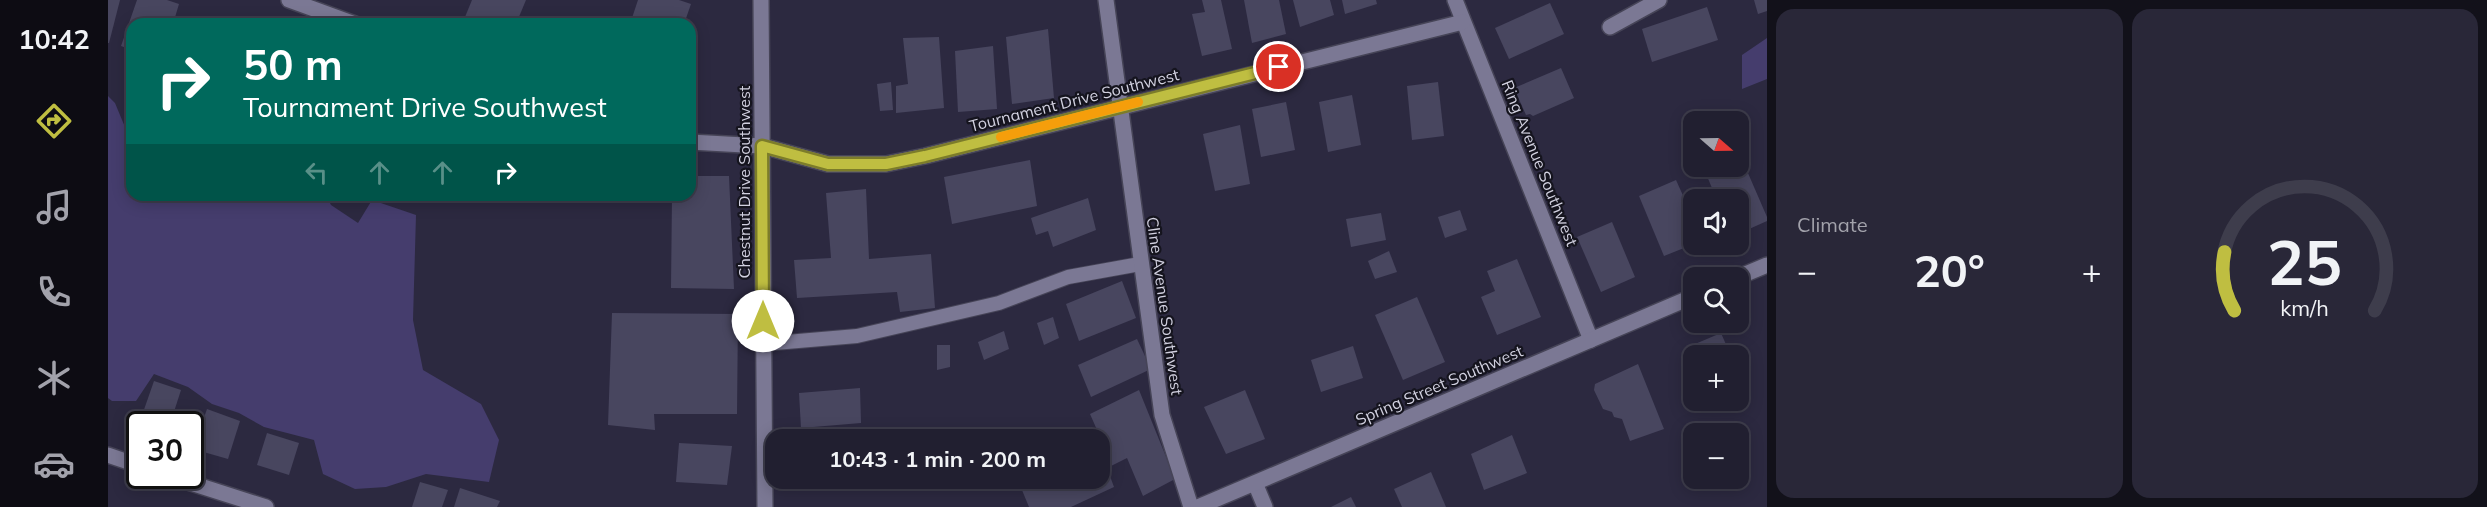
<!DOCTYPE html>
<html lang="en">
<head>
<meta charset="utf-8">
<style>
  :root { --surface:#211f30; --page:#292738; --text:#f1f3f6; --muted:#a2a2ab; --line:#3e3d4c; --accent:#bfbe41 }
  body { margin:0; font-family:Mulish,sans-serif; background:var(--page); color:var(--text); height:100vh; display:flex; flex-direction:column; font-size:22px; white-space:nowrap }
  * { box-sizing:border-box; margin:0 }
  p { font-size:20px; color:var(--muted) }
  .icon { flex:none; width:33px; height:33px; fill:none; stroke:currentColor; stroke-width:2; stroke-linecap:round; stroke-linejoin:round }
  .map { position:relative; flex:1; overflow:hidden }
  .side { display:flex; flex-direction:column; gap:9px; padding:9px; background:#12111a; width:720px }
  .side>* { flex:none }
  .hud { position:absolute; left:18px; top:18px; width:570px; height:183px; border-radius:18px; box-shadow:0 3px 15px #0003,0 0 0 2px var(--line); background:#00695c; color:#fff; overflow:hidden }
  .needle { width:39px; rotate:110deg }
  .controls { position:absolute; left:1575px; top:111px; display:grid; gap:12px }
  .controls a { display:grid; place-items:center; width:66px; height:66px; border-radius:12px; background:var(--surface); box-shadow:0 3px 15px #0003,0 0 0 2px var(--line); font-size:30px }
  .speed { position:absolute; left:18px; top:411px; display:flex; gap:12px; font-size:30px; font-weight:700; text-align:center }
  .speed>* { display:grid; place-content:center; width:78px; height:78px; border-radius:50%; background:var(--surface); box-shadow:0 3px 15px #0003,0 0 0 2px var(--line); line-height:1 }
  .speed .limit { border:3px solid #111; border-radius:9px; background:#fff; color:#111 }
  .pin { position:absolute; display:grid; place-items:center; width:51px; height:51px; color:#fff; margin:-26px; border:3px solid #fff; border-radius:50%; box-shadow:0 2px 6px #0007 }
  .me { position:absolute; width:66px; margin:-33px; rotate:0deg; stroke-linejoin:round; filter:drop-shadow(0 0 4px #0008) }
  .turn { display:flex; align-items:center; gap:21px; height:126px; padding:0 18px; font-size:27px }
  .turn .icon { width:78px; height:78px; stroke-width:2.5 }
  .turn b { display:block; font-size:42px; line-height:51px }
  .lanes { display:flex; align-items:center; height:57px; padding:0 18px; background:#0003; justify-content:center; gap:30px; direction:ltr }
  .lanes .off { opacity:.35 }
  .big { font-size:45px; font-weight:700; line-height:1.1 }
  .side .tile { flex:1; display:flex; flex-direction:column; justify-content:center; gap:9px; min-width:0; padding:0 21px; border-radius:18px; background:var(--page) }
  .side .dial { align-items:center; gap:0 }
  .dial svg { height:156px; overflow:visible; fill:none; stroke:var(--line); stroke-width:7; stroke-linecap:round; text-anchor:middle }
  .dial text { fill:var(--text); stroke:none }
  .heat { display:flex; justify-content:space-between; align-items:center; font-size:33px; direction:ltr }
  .side .tiles { flex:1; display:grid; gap:9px; grid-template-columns:repeat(2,1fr) }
  .trip { position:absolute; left:657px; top:429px; width:345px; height:60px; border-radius:18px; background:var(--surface); box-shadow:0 3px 15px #0003,0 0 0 2px var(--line); font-weight:700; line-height:60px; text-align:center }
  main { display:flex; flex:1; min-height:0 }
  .menu { display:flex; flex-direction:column; width:108px; justify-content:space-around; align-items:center; background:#0d0c13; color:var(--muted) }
  .menu .icon { width:42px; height:42px }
  .menu .selected { color:var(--accent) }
  .menu b { font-size:27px; color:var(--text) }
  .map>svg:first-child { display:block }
</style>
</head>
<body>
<main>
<nav class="menu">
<b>10:42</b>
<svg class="icon selected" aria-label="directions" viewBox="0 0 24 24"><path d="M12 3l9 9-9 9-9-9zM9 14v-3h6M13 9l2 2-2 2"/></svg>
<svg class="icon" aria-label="music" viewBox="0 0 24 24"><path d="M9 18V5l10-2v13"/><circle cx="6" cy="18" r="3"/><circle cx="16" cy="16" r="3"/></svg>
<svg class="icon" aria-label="phone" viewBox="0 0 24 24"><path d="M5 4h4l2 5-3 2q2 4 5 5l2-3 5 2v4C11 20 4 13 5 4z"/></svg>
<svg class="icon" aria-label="climate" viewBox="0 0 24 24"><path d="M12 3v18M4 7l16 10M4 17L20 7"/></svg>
<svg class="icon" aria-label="car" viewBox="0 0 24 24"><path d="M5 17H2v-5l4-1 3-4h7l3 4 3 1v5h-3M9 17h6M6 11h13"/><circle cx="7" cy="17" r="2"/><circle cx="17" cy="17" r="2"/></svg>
</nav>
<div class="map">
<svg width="1659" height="507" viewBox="0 0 1659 507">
  <rect width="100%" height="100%" fill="#2c2940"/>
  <!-- green -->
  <g fill="#453d6d">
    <path d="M1659 38V79L1634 89V55Z"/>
    <path d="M0 96 7 103 24 144V195H218L223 205 250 223 264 200 308 215 305 320 315 370 373 404 391 440 381 482 318 474 278 487 247 489 215 474 206 440 156 427 131 413 104 404 80 387 46 374 28 401H4L0 398Z"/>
  </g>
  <!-- building -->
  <g fill="#48465f">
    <path d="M0 0H12L1 43H0Z"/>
    <path d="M29 0H59L71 4 65 24H24V50L13 46Z"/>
    <path d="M364 0H418L408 24H375L357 17Z"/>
    <path d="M530 0H571L583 4 576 24H522Z"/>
    <path d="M1094 0H1113L1124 49 1094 56 1084 14 1097 12Z"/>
    <path d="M1136 0H1171L1178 34 1144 43Z"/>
    <path d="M1185 0H1222L1226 15 1192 27Z"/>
    <path d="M1234 0H1268L1269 4 1237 14Z"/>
    <path d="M1646 0H1659V11L1650 14Z"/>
    <path d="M1442 3 1456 34 1401 59 1387 28Z"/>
    <path d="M1599 7 1610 40 1544 62 1534 29Z"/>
    <path d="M940 29 946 98 904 104 898 37Z"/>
    <path d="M831 37 836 108 788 113V86L800 84 795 38Z"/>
    <path d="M885 46 889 109 850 112 847 51Z"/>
    <path d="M1453 68 1466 98 1425 116 1422 114 1418 115 1406 88Z"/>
    <path d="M783 82 785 110 772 111 769 84Z"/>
    <path d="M1330 82 1336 136 1304 140 1299 86Z"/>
    <path d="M1244 95 1253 145 1220 152 1211 102Z"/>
    <path d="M1178 102 1187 150 1153 157 1144 109Z"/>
    <path d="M1132 125 1142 184 1107 191 1095 134Z"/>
    <path d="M1630 150 1659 217V221L1630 234V200H1609L1596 169 1603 166H1630Z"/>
    <path d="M922 160 929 206 844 224 836 177Z"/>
    <path d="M582 176H621L626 289 563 288 564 195H582Z"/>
    <path d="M1568 180 1586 220V244L1556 256 1531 196Z"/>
    <path d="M758 189 761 259 823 254 827 308 792 312 789 292 689 298 686 260 723 258 718 193Z"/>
    <path d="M980 198 988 230 945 247 940 231 928 235 923 218Z"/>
    <path d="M1352 210 1359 230 1337 238 1330 217Z"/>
    <path d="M1273 213 1278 240 1243 247 1238 219Z"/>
    <path d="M1504 222 1527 277 1493 292 1469 237Z"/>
    <path d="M1281 251 1289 272 1267 279 1260 261Z"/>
    <path d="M1409 259 1433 317 1389 335 1373 297 1387 291 1379 271Z"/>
    <path d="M1014 281 1028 318 971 341 958 304Z"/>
    <path d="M1309 297 1337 362 1295 380 1267 315Z"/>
    <path d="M504 313 630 314 629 414H546L547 430 500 425Z"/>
    <path d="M945 317 951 338 936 345 929 323Z"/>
    <path d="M896 331 901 349 876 360 870 342Z"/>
    <path d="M1613 333 1623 356H1586V361L1580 347Z"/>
    <path d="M1029 339 1043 369 983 397 970 365Z"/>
    <path d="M829 345H842V367L829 370Z"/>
    <path d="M1245 346 1255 378 1213 392 1203 360Z"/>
    <path d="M1530 364 1556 429 1522 441 1514 419 1506 417 1504 412 1495 409 1486 390 1487 384Z"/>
    <path d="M1630 374 1642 400 1634 404 1630 396Z"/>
    <path d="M46 381 73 390 62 424H31Z"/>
    <path d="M752 388 753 423 693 428 691 393Z"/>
    <path d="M1031 390 1067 479 1035 496 1019 458 999 468 1006 487 963 507H921L909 478H992L993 439 982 414Z"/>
    <path d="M1137 390 1157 439 1118 454 1096 407Z"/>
    <path d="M99 409 132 421 120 459 85 449Z"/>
    <path d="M159 433 191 443 181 475 149 465Z"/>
    <path d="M758 434 759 440H715V438Z"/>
    <path d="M1404 435 1419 473 1376 490 1363 454Z"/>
    <path d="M571 443 624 446 619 485 568 482Z"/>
    <path d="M1323 472 1338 507H1294L1286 489Z"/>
    <path d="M312 482 340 490 334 507H304Z"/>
    <path d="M352 488 392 501 389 507H346Z"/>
    <path d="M1243 497 1248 507H1223Z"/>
  </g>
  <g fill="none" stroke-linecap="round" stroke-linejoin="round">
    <!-- service casing -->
    <g stroke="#464457" stroke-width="16">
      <path id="service" d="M655 344 749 336 891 303 960 277 1032 264"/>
    </g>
    <!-- minor casing -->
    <g stroke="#464457" stroke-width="18">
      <g id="minor">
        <path d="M181 0 247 24"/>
        <path d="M653 0 657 507"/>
        <path d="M998 0 1054 415 1083 507"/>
        <path d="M1347 0 1483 340"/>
        <path d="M1502 27 1551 0"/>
        <path d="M582 142 654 146 720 164H778L817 156 1355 22"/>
        <path d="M0 455 32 466"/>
        <path d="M61 476 158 507"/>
        <path d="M1147 483 1157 507"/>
      </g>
    </g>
    <!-- tertiary casing -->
    <g stroke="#464457" stroke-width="18">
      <g id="tertiary">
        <path d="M1628 278 1659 265"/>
        <path d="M1090 507 1586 296"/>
      </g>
    </g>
    <!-- service -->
    <use href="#service" stroke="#7b7894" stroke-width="14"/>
    <!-- minor -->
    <use href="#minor" stroke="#7b7894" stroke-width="15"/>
    <!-- tertiary -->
    <use href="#tertiary" stroke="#7b7894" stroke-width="15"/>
  </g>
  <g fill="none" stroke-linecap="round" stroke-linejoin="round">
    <!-- route casing -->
    <g stroke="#7c7c2a" stroke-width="15">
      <path id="route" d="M655 321 654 146 720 164H778L817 156 1171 67"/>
    </g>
    <!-- route -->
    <use href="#route" stroke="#bfbe41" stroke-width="10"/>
    <!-- slow -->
    <path stroke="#f59e0b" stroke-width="10" d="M893 137 1030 102"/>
  </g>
  <g text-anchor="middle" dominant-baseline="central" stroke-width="4.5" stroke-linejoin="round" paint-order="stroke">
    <!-- street labels -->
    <g font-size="16" fill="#d2d1e0" stroke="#15141e">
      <text transform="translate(966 100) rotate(-14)">Tournament Drive Southwest</text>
      <text transform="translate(1432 163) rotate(68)">Ring Avenue Southwest</text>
      <text transform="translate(636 182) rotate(-90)">Chestnut Drive Southwest</text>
      <text transform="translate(1057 306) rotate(82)">Cline Avenue Southwest</text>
      <text transform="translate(1331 385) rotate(-23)">Spring Street Southwest</text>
    </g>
  </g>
</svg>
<div class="controls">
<a><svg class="needle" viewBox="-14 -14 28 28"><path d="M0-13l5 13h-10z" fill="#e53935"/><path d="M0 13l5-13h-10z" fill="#a2a2ab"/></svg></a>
<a><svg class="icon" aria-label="sound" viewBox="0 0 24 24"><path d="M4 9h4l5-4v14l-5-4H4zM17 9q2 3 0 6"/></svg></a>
<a><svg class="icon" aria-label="search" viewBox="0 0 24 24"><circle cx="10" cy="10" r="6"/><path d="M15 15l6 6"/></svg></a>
<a>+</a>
<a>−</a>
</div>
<div class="speed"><div class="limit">30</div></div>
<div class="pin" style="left:1171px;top:67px;background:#d93025"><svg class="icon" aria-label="arrive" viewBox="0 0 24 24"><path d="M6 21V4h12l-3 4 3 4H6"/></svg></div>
<svg class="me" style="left:655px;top:321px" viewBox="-20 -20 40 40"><circle r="19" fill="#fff"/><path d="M0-13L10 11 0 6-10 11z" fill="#bfbe41"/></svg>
<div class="trip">10:43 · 1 min · 200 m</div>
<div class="hud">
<div class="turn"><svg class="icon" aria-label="right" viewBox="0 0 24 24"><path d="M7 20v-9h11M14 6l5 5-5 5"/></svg><div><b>50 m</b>Tournament Drive Southwest</div></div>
<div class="lanes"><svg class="icon off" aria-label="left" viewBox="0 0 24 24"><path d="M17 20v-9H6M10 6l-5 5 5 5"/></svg><svg class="icon off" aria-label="ahead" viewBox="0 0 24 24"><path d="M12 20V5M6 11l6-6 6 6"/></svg><svg class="icon off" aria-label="ahead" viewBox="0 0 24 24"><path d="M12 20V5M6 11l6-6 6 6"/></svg><svg class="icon" aria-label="right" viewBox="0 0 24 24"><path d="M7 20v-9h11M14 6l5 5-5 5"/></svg></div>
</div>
</div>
<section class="side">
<div class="tiles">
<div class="tile"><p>Climate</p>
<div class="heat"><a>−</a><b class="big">20°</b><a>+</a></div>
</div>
<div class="tile dial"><svg viewBox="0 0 100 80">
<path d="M14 69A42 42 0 1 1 86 69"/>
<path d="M14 69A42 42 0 0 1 9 39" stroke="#bfbe41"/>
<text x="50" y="56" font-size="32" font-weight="700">25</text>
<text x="50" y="72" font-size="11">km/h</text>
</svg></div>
</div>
</section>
</main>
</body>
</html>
